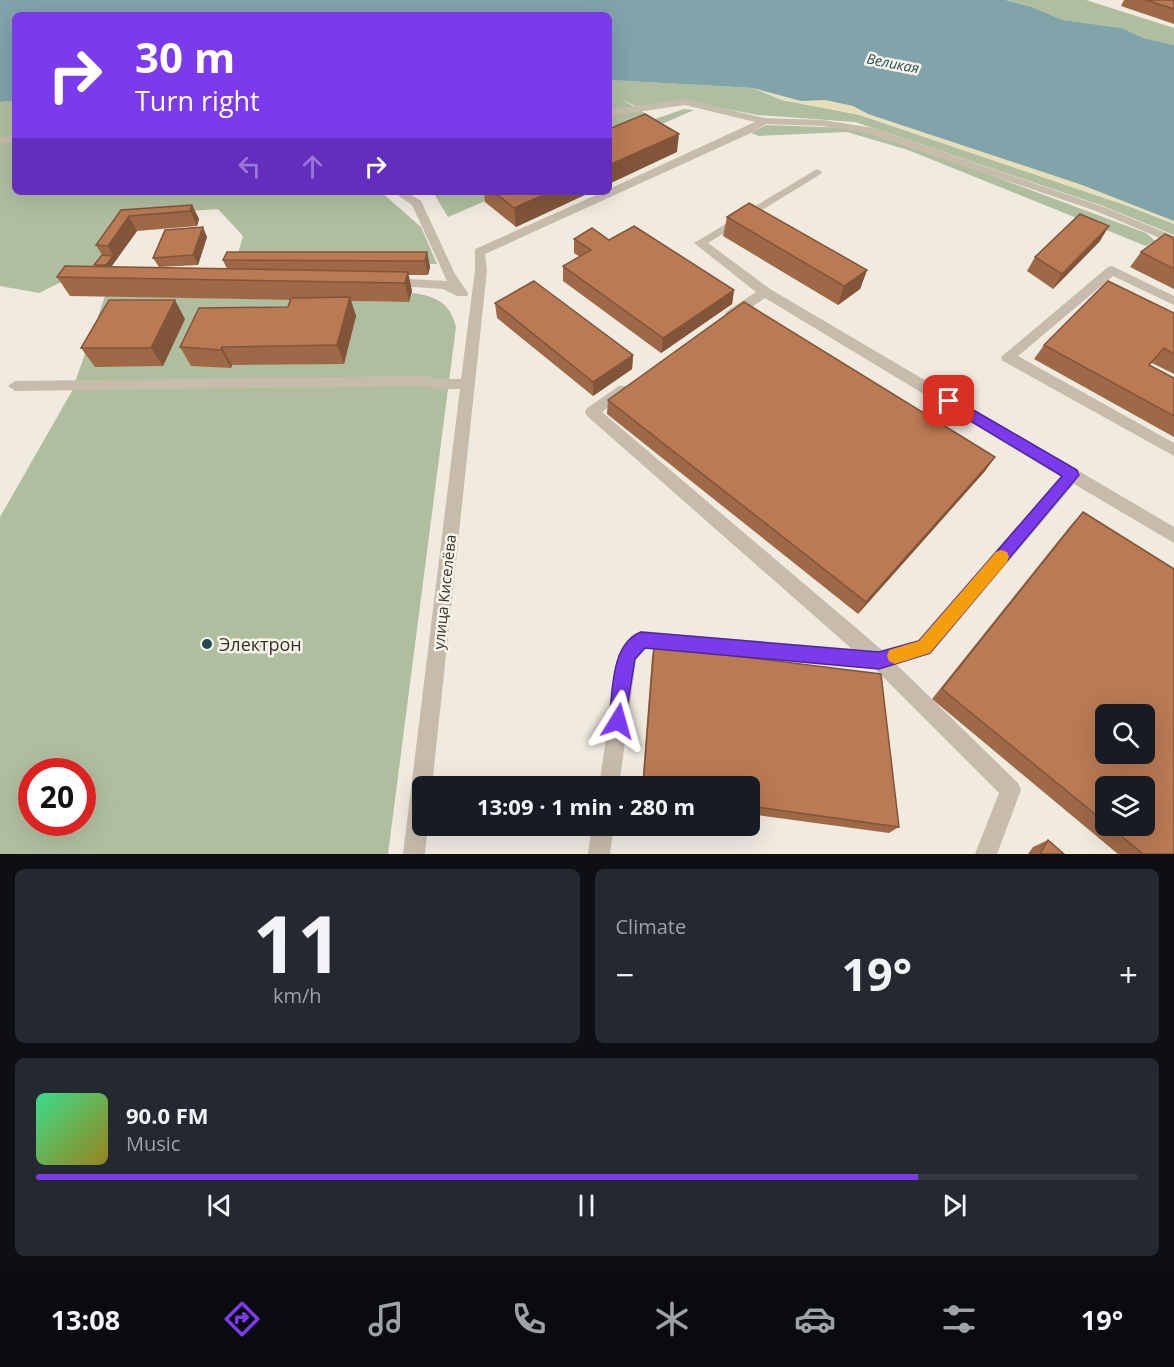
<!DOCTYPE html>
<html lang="en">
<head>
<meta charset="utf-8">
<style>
  :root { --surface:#171b24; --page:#242831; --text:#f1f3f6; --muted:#9ea1a6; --line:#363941; --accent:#7c3aed }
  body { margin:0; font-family:"Open Sans",sans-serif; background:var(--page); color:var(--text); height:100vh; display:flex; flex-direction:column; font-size:22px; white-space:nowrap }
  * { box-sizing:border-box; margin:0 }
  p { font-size:20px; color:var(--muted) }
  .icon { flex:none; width:33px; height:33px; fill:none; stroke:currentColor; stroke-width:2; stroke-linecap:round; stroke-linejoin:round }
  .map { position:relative; height:854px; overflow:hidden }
  .panel { display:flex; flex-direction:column; gap:15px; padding:15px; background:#0d0f14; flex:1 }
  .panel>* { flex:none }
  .guide { position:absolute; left:12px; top:12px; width:600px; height:183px; border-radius:9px; box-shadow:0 6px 24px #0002; background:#7c3aed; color:#fff; overflow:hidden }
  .buttons { position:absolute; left:1095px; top:704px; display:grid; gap:12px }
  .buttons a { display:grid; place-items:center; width:60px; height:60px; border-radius:9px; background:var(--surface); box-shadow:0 6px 24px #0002; font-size:30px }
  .speed { position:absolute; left:18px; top:758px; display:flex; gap:12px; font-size:30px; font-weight:700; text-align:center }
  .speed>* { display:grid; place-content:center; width:78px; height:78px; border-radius:50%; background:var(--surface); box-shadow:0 6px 24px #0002; line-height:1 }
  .speed .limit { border:9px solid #d22; background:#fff; color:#111 }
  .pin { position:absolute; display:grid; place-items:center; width:51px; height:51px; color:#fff; margin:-26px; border-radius:12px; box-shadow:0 3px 9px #0006 }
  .me { position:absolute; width:66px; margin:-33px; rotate:8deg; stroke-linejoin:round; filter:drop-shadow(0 0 4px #0008) }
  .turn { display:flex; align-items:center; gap:21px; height:126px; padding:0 24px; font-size:27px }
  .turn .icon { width:78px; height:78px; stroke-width:2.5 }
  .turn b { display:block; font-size:42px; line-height:51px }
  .lanes { display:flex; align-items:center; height:57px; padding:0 24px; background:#0003; justify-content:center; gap:30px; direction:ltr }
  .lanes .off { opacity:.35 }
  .big { font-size:45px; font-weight:700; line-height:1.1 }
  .panel .card { flex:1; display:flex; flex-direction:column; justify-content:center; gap:9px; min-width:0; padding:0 21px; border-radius:9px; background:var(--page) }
  .panel .dial { align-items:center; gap:0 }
  .dial b { font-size:78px; line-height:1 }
  .song { display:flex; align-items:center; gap:18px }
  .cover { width:72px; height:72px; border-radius:9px; background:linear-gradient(135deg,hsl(150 70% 55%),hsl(50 70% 35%)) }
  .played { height:6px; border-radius:3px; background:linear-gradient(90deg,var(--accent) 80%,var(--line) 80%) }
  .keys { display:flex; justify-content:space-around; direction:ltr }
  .heat { display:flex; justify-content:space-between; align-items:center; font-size:33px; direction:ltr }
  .panel .tiles { flex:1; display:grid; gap:15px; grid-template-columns:1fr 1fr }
  .card:last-child { grid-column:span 2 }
  .trip { position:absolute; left:412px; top:776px; width:348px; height:60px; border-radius:9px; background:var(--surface); box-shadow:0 6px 24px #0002; font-weight:700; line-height:60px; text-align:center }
  .dock { display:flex; height:96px; justify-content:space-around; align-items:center; background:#090b0e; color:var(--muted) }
  .dock .icon { width:42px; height:42px }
  .dock .active { color:var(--accent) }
  .dock b { font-size:27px; color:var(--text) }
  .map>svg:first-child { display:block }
</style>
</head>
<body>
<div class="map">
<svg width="1174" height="854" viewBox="0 0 1174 854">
  <rect width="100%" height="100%" fill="#f0eadf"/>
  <!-- green -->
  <g fill="#b0bea0" fill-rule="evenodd">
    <path d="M1007 0H1086L1174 28V45L1144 38 1122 28 1063 20 1032 7Z"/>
    <path d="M609 80 753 88 782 100 860 115 1131 207 1174 224V235L1103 206 855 122 758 115 684 101 641 109 621 99 655 119 684 109 694 110 609 147Z"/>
    <path d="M15 101V192H381L421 227 437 264 236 260 243 236 218 209 132 215 92 267 39 293 0 286V102Z"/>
    <path d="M766 125 850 128 918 148 1146 233 1155 241 1146 246 908 150 847 132 759 136 751 133Z"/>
    <path d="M433 192H506L448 217Z"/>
    <path d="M412 293C435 296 450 302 456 327L388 854H0V517L72 391 105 296 409 302ZM32 771H82V822H32Z"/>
  </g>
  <!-- sand -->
  <path fill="#e8deb9" d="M753 88 801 101 825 100 853 106 868 114 1082 185 1174 221V224L1131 207 860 115 782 100Z"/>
  <!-- water -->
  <path fill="#81a3aa" d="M0 0H1006L1032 7 1063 20 1122 28 1144 38 1174 45V221L1082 185 868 114 853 106 825 100 801 101 753 88 609 80V15H15V101L0 102Z"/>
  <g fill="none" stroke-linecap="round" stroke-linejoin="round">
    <!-- minor -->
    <g fill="#c7bcac" fill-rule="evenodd">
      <path d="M685 99 764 118 823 120 873 128 1104 207 1174 236V244L1096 211 867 133 823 126 766 124 751 133 485 254 487 270 432 786H423V825H428L425 854H403L460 389H436L427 386 15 391 8 386 15 381 427 376 436 379H461L475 270V249L603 192H609V189L755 122 685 105 609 116V110Z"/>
      <path d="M15 136V142L0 143V137Z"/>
      <path d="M817 169 822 172 821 174 708 243 770 289 1174 527V543L1074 484 931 653 896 664 1018 783 1021 790 997 854H975L999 793 875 669 645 649 636 660 619 786H599L618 656 634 634 641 631 852 649 587 416 585 412 587 408 619 386H629L631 390 602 412 882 650 918 640 1061 477 765 298 737 317H727L725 314 727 311 756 292 694 243Z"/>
      <path d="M393 192H407L421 201 455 274 468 293 467 296H457L443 289 385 285 383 282 385 279 389 278 447 281 412 205Z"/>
      <path d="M1112 266 1174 296V305L1113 276 1018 356 1174 443V456L1003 361 1001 357 1108 267Z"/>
      <path d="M592 825H614L610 854H588Z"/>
    </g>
  </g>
  <!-- wall -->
  <g fill="#9f6948" fill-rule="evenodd">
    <path d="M1124 0H1174V24L1121 6Z"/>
    <path d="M484 192H591L516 227 485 202Z"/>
    <path d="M192 205 199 219 197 226 137 231 111 267 227 269 223 260 427 252 430 267 428 275H408L412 291 409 302 351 301 356 316 344 364 232 365 231 368 191 366 180 347 288 307 291 300 70 296 57 277 95 266 94 265 102 255 96 245 121 210Z"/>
    <path d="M727 217 867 270 860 289 838 305 723 236Z"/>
    <path d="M207 237 198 265 159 267 153 258Z"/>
    <path d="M1174 238V289L1130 267 1141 252Z"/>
    <path d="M574 239 609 240 734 290 732 304 661 353 563 281V266L580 257 574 253Z"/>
    <path d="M1100 241 1053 289 1027 271 1035 257Z"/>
    <path d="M495 303 633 355 632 369 593 396 497 318Z"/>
    <path d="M1174 313V374L1152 363 1149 365 1174 378V437L1034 359 1044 345Z"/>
    <path d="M185 319 163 366 95 367 81 348Z"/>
    <path d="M608 400 995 457 985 471 858 614 607 414Z"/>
    <path d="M1083 512 1174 854H1118L932 699 1071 525ZM1106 786 1144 825H1106Z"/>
    <path d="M654 646 899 827 889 833 750 814V786H642L652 657Z"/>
    <path d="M1048 840 1064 854H1028L1033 847Z"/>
  </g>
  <!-- shaded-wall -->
  <g fill="#82553b">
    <path d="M679 134 677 152 609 184V165Z"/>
    <path d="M550 192H591L516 227 514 208Z"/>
    <path d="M192 205 199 219 197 226 190 211Z"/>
    <path d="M129 216 137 231 109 270 106 265 113 256 108 246Z"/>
    <path d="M1109 226 1100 241 1053 289 1062 274Z"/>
    <path d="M203 227 207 237 198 265 193 255Z"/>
    <path d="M427 252 430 267 428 275 425 261Z"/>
    <path d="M867 270 860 289 838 305 844 286Z"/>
    <path d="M408 272 412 291 409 302 405 283Z"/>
    <path d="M734 290 732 304 661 353 663 338Z"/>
    <path d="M350 297 356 316 344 364 337 345Z"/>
    <path d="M175 300 185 319 163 366 151 348Z"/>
    <path d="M222 347 232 365 231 368 221 350Z"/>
    <path d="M633 355 632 369 593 396V382Z"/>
    <path d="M995 457 985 471 858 614 866 602Z"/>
  </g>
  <!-- building -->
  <g fill="#b97a54" stroke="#82553b" stroke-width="1.5" fill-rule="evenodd">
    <path d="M1146 0H1174V9Z"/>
    <path d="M645 114 679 134 609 165V129Z"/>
    <path d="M494 192H550L514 208Z"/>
    <path d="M749 203 867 270 844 286 727 217Z"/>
    <path d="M192 205 190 211 129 216 108 246 96 245 121 210Z"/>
    <path d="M1080 214 1109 226 1062 274 1035 257Z"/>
    <path d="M634 226 734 290 663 338 563 266 591 250 574 239 592 228 609 240Z"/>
    <path d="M203 227 193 255 153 258 165 230Z"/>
    <path d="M1165 234 1174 238V269L1141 252Z"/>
    <path d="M227 252H427L425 261 223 260Z"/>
    <path d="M102 255 113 256 106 265H94Z"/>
    <path d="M65 266 408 272 405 283 57 277Z"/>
    <path d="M534 281 633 355 593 382 495 303Z"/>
    <path d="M1108 281 1174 313V354L1164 348 1149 365 1174 378V416L1044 345Z"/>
    <path d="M350 297 337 345 222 347 221 350 180 347 199 308 288 307 291 298Z"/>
    <path d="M109 300H175L151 348H81Z"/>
    <path d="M744 302 995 457 866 602 608 400Z"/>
    <path d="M1083 512 1174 569V854H1143L1108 825H1144V786H1106V823L942 689ZM1106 714H1144V753H1106Z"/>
    <path d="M654 646 881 674 899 827 750 806V786H643Z"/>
    <path d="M1048 840 1064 854H1040Z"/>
  </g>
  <!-- route -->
  <path fill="#7c3aed" stroke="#51269a" stroke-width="1.5" d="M949 396 1077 470 1079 475 930 653 879 669 645 648 635 659 624 727 618 730 611 727 609 721C613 693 610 644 641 632L879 652 919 641 1062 476 944 405 942 401 944 398Z"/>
  <!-- slow -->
  <path fill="#f59e0b" d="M1001 550 1007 552 1009 557 1007 562 930 653 895 664 889 661 887 656 889 650 919 641 996 552Z"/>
  <!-- markers -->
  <circle fill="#244a53" stroke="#f8f4eb" stroke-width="2" cx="207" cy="644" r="6"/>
  <g text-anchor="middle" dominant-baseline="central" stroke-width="5" stroke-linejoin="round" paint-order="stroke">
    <!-- far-water labels -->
    <g font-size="14" font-style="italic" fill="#244a53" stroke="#f8f4eb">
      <text transform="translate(893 63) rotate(11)">Великая</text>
    </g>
    <!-- street labels -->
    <g font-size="15" fill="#362f2a" stroke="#f8f4eb">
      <text transform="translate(444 592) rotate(-84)">улица Киселёва</text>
    </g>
    <!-- near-poi labels -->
    <g font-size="18" fill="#362f2a" stroke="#f8f4eb" text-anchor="start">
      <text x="219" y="644">Электрон</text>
    </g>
  </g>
</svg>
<div class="buttons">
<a><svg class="icon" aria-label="search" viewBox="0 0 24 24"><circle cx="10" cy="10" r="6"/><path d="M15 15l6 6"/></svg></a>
<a><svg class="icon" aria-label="layers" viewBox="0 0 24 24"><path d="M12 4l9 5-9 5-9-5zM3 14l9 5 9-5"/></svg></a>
</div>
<div class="speed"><div class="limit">20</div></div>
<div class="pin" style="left:949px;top:401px;background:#d93025"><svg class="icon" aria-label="arrive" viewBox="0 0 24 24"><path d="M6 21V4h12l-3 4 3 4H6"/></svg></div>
<svg class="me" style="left:618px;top:721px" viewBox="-20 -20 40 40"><path d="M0-17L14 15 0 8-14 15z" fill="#7c3aed" stroke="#fff" stroke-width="4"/></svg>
<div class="trip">13:09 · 1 min · 280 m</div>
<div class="guide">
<div class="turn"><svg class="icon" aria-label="right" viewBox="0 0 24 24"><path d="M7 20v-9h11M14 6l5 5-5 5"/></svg><div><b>30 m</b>Turn right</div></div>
<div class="lanes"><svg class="icon off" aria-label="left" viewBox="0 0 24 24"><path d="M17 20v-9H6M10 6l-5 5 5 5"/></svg><svg class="icon off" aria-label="ahead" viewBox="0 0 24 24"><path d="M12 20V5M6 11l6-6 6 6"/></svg><svg class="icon" aria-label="right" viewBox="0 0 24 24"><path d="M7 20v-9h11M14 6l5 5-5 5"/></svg></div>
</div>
</div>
<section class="panel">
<div class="tiles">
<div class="card dial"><b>11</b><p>km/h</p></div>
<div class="card"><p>Climate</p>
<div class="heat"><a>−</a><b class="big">19°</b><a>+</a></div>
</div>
<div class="card">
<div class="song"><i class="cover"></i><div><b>90.0 FM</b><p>Music</p></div></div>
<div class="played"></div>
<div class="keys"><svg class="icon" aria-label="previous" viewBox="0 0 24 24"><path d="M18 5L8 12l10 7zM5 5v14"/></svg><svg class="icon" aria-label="pause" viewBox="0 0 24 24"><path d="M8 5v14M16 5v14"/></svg><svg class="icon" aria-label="next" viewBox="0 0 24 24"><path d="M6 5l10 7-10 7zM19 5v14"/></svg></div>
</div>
</div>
</section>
<nav class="dock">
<b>13:08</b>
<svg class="icon active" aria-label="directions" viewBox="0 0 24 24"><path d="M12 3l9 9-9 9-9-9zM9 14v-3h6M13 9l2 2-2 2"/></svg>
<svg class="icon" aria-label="music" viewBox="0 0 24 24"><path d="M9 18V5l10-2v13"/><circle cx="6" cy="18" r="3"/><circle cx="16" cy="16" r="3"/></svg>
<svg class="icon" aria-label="phone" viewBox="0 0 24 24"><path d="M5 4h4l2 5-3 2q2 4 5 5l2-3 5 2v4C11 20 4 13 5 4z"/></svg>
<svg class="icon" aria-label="climate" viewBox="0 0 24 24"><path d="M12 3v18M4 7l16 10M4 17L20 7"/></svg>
<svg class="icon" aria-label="car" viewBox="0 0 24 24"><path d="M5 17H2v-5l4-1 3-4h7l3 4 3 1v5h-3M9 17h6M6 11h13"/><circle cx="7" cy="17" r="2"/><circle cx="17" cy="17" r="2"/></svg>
<svg class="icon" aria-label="filters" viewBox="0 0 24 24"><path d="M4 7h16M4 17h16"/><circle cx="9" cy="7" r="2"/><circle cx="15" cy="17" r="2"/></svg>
<b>19°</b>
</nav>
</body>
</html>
